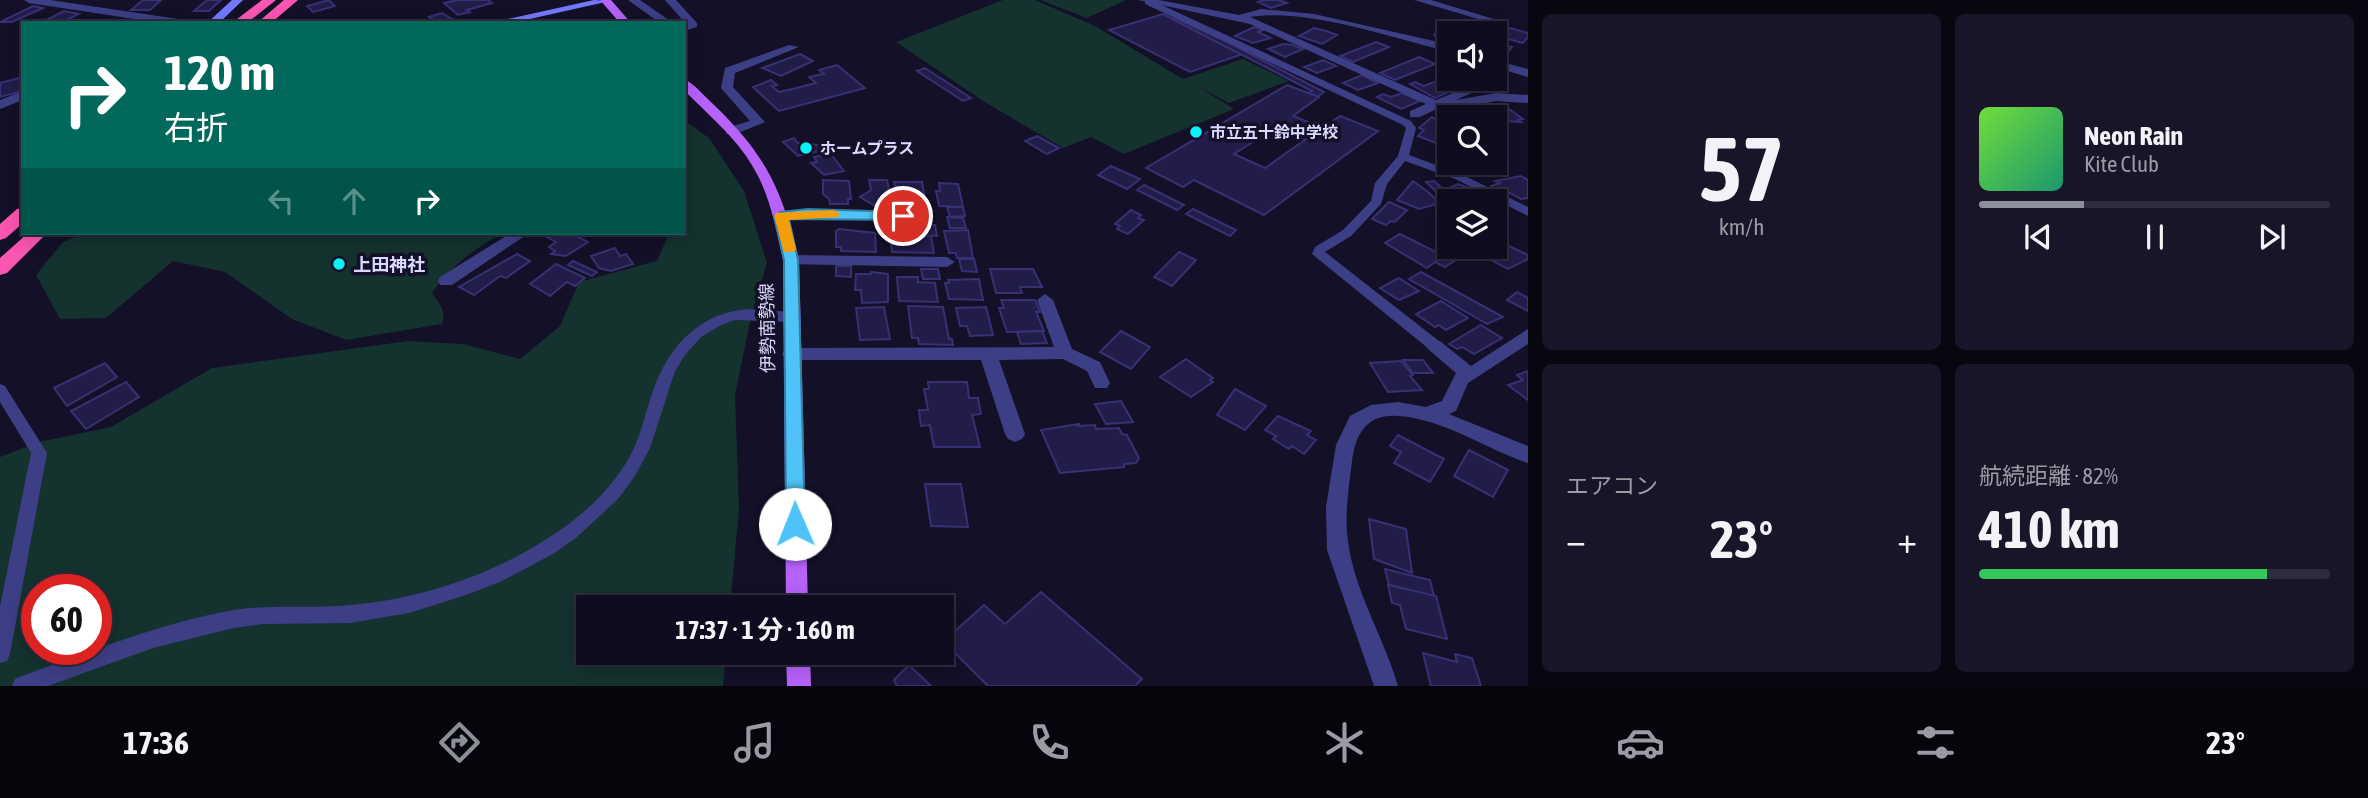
<!DOCTYPE html>
<html lang="ja">
<head>
<meta charset="utf-8">
<style>
  :root { --surface:#0e0c1e; --page:#171527; --text:#f1f3f6; --muted:#9b9ba4; --line:#2e2c3c; --accent:#8c9099 }
  body { margin:0; font-family:"Asap Condensed","Noto Sans JP",sans-serif; background:var(--page); color:var(--text); height:100vh; display:flex; flex-direction:column; font-size:26px; white-space:nowrap }
  * { box-sizing:border-box; margin:0 }
  p { font-size:23px; color:var(--muted) }
  .icon { flex:none; width:38px; height:38px; fill:none; stroke:currentColor; stroke-width:2; stroke-linecap:round; stroke-linejoin:round }
  .map { position:relative; flex:1; overflow:hidden }
  .side { display:flex; flex-direction:column; gap:14px; padding:14px; background:#080710; width:840px }
  .side>* { flex:none }
  .banner { position:absolute; left:21px; top:21px; width:665px; height:214px; border-radius:0px; box-shadow:0 4px 18px #0003,0 0 0 2px var(--line); background:#00695c; color:#fff; overflow:hidden }
  .buttons { position:absolute; left:1437px; top:21px; display:grid; gap:14px }
  .buttons a { display:grid; place-items:center; width:70px; height:70px; border-radius:0px; background:var(--surface); box-shadow:0 4px 18px #0003,0 0 0 2px var(--line); font-size:35px }
  .speed { position:absolute; left:21px; top:574px; display:flex; gap:14px; font-size:35px; font-weight:700; text-align:center }
  .speed>* { display:grid; place-content:center; width:91px; height:91px; border-radius:50%; background:var(--surface); box-shadow:0 4px 18px #0003,0 0 0 2px var(--line); line-height:1 }
  .speed .limit { border:10px solid #d22; background:#fff; color:#111 }
  .pin { position:absolute; display:grid; place-items:center; width:60px; height:60px; color:#fff; margin:-30px; border:4px solid #fff; border-radius:50%; box-shadow:0 2px 7px #0007 }
  .me { position:absolute; width:77px; margin:-38px; rotate:359deg; stroke-linejoin:round; filter:drop-shadow(0 0 5px #0008) }
  .turn { display:flex; align-items:center; gap:24px; height:147px; padding:0 28px; font-size:32px }
  .turn .icon { width:91px; height:91px; stroke-width:2.5 }
  .turn b { display:block; font-size:49px; line-height:60px }
  .lanes { display:flex; align-items:center; height:66px; padding:0 28px; background:#0003; justify-content:center; gap:35px; direction:ltr }
  .lanes .off { opacity:.35 }
  .big { font-size:52px; font-weight:700; line-height:1.1 }
  .side .widget { flex:1; display:flex; flex-direction:column; justify-content:center; gap:10px; min-width:0; padding:0 24px; border-radius:10px; background:var(--page) }
  .side .dial { align-items:center; gap:0 }
  .dial b { font-size:91px; line-height:1 }
  .song { display:flex; align-items:center; gap:21px }
  .cover { width:84px; height:84px; border-radius:10px; background:linear-gradient(135deg,hsl(100 70% 55%),hsl(160 70% 35%)) }
  .played { height:7px; border-radius:4px; background:linear-gradient(90deg,var(--accent) 30%,var(--line) 30%) }
  .keys { display:flex; justify-content:space-around; direction:ltr }
  .heat { display:flex; justify-content:space-between; align-items:center; font-size:38px; direction:ltr }
  .charge { height:10px; border-radius:5px; background:linear-gradient(90deg,#34c759 82%,var(--line) 0) }
  .side .tiles { flex:1; display:grid; gap:14px; grid-template-columns:repeat(2,1fr) }
  .trip { position:absolute; left:576px; top:595px; width:378px; height:70px; border-radius:0px; background:var(--surface); box-shadow:0 4px 18px #0003,0 0 0 2px var(--line); font-weight:700; line-height:70px; text-align:center }
  .menu { display:flex; height:112px; justify-content:space-around; align-items:center; background:#06050c; color:var(--muted) }
  .menu .icon { width:49px; height:49px }
  .menu .active { color:var(--accent) }
  .menu b { font-size:32px; color:var(--text) }
  main { display:flex; flex:1; min-height:0 }
  .map>svg:first-child { display:block }
</style>
</head>
<body>
<main>
<div class="map">
<svg width="1528" height="686" viewBox="0 0 1528 686">
  <rect width="100%" height="100%" fill="#131028"/>
  <!-- green -->
  <g fill="#14322e" fill-rule="evenodd">
    <path d="M1003 0H1035L1095 26 1183 79 1243 59 1289 81 1229 103 1197 86 1234 109 1124 154 1091 137 1063 148 983 101 896 42Z"/>
    <path d="M1040 0H1126L1087 18Z"/>
    <path d="M684 120 709 138 744 191 767 263 751 317 735 395 739 510 730 607H588V653H726L723 686H0V457L39 442 111 427 212 368 408 341 463 344 520 359 560 326 579 282 657 261 669 233H684ZM37 590H96V649H37Z"/>
    <path d="M85 233H502C475 249 450 266 432 293 439 304 447 310 442 324L346 340 292 319 225 272 173 261 106 318 60 319 36 275 63 242Z"/>
  </g>
  <!-- building -->
  <g fill="#221d48" stroke="#383074" stroke-width="2" fill-rule="evenodd">
    <path d="M143 0H161L150 10H131Z"/>
    <path d="M207 0H221L209 11H194Z"/>
    <path d="M329 0 335 6 313 12 307 6Z"/>
    <path d="M457 0H488L492 3 467 10 470 12 458 15 444 3Z"/>
    <path d="M1264 0H1279L1287 3 1271 8 1258 2Z"/>
    <path d="M33 6 43 8 12 22H0Z"/>
    <path d="M64 11 79 14 60 23 46 20Z"/>
    <path d="M442 13 452 19 455 23H437L429 17Z"/>
    <path d="M1163 14 1232 48 1243 54 1190 72 1109 30Z"/>
    <path d="M1175 18 1229 43 1324 92 1317 97 1308 93 1312 91 1172 19Z"/>
    <path d="M1254 27 1263 30 1258 32 1271 38 1253 43 1235 36Z"/>
    <path d="M1441 27 1462 33H1449V40L1435 36 1434 35Z"/>
    <path d="M1506 27 1528 33V37L1523 43 1505 38 1502 37 1505 33 1502 32Z"/>
    <path d="M1314 28 1326 31 1337 35 1322 44 1299 36Z"/>
    <path d="M1376 42 1389 47 1353 62 1340 56Z"/>
    <path d="M1494 42 1512 47 1504 56 1494 53Z"/>
    <path d="M1283 44 1293 45 1303 49 1285 57 1268 49Z"/>
    <path d="M800 54 813 61 781 76 762 68Z"/>
    <path d="M1419 57 1435 64 1395 80 1380 73Z"/>
    <path d="M1323 60 1336 66 1317 73 1304 67Z"/>
    <path d="M837 65 865 88 779 111 753 87 771 80 777 85 772 86 779 92 792 89 816 83 809 77 824 74 819 70Z"/>
    <path d="M925 68 971 98 963 101 917 71Z"/>
    <path d="M1362 75 1378 83 1358 90 1343 83Z"/>
    <path d="M1449 76V79H1479L1435 98 1410 84 1415 82 1424 86Z"/>
    <path d="M23 77V91L0 97V83Z"/>
    <path d="M1287 85 1319 97 1293 116 1323 128 1340 116 1378 131 1264 215 1194 180 1183 187 1146 168ZM1276 127 1306 139 1265 168 1234 154Z"/>
    <path d="M1402 93 1420 101 1401 109 1377 97 1383 94 1391 97Z"/>
    <path d="M1506 107 1523 119 1518 120 1521 122 1505 121 1487 108Z"/>
    <path d="M1432 117 1449 129V141L1444 146 1418 136 1424 130 1419 128Z"/>
    <path d="M1037 136 1059 148 1047 154 1025 141Z"/>
    <path d="M794 138 798 143 818 145 824 150 798 156 783 142Z"/>
    <path d="M831 154 844 171 824 175 811 163 817 162 814 157Z"/>
    <path d="M1111 166 1140 179 1127 189 1098 175Z"/>
    <path d="M1521 176 1528 180V198L1521 199 1510 193 1506 195 1491 186 1500 183 1495 181Z"/>
    <path d="M823 180 849 181 851 199H848V204H830L829 199 823 194Z"/>
    <path d="M869 180H887L890 195 884 199 887 201 877 207 860 197 871 190Z"/>
    <path d="M1413 181 1428 192 1440 203 1419 209 1397 200Z"/>
    <path d="M1434 181 1444 190 1458 184 1492 196 1481 201H1449V204L1426 182Z"/>
    <path d="M894 182H922L925 199H897Z"/>
    <path d="M939 183 958 184 963 207 939 206 936 191H940Z"/>
    <path d="M1144 185 1184 205 1177 210 1137 190Z"/>
    <path d="M1389 202 1407 210 1395 222 1391 221 1386 225 1372 219Z"/>
    <path d="M947 207H963L965 216 950 217Z"/>
    <path d="M1193 209 1236 230 1230 236 1186 214Z"/>
    <path d="M1131 210 1141 215 1138 218 1144 220 1128 234 1117 229 1120 226 1115 224Z"/>
    <path d="M947 217 963 218 966 228H950Z"/>
    <path d="M916 225H935L937 236 918 235Z"/>
    <path d="M839 229 875 233 876 252 841 251V247H836V231Z"/>
    <path d="M968 230 973 258H957L956 253H949L944 231Z"/>
    <path d="M540 233H571L588 242 566 256 551 254 555 251 549 247 556 242Z"/>
    <path d="M1400 234 1454 261 1445 267 1435 262 1427 268 1385 243Z"/>
    <path d="M890 235 931 236 934 253 892 252Z"/>
    <path d="M1503 243 1528 255V259L1508 269 1483 256 1487 254 1481 251 1487 247Z"/>
    <path d="M615 248 620 256 626 254 633 264 611 271 599 268 591 256Z"/>
    <path d="M1179 252 1196 260 1172 286 1154 277Z"/>
    <path d="M517 254 530 261 506 278 500 276 474 295 459 287Z"/>
    <path d="M959 259H974L977 272 962 271Z"/>
    <path d="M573 261 597 272 592 276 568 265Z"/>
    <path d="M556 264 585 278 575 286 567 282 550 296 530 284Z"/>
    <path d="M836 266H851V277L836 276Z"/>
    <path d="M921 269H938L940 279H923Z"/>
    <path d="M990 269H1033L1042 287H1020L1022 293H996Z"/>
    <path d="M871 272 888 274V302L862 303 861 290H855L856 274H871Z"/>
    <path d="M1421 272 1503 317 1487 324 1409 279Z"/>
    <path d="M897 277H918V282L935 283 938 302 899 301Z"/>
    <path d="M1399 278 1419 291 1399 300 1380 288Z"/>
    <path d="M979 279 983 300 949 299 945 283H949L948 280Z"/>
    <path d="M1517 292 1528 298V311L1507 300Z"/>
    <path d="M1001 300H1035L1040 312H1036L1044 331 1007 332 999 308H1004Z"/>
    <path d="M1441 301 1468 318 1446 330 1439 325 1435 327 1416 314Z"/>
    <path d="M908 306 943 307 949 339H952L953 345 919 344 918 338H912Z"/>
    <path d="M884 307 890 339 860 340 856 308Z"/>
    <path d="M986 307 993 335 970 336 967 326H960L956 308Z"/>
    <path d="M1481 325 1502 338 1474 354 1462 347 1457 349 1449 344Z"/>
    <path d="M1042 331 1047 343 1021 344 1017 332Z"/>
    <path d="M1121 331 1150 347 1131 369 1100 352Z"/>
    <path d="M1186 359 1213 378 1210 380 1213 382 1191 397 1160 377Z"/>
    <path d="M1403 360H1423L1433 373H1413Z"/>
    <path d="M1401 361 1413 375 1410 376 1422 390 1388 392 1370 363Z"/>
    <path d="M105 363 117 377 67 406 54 388Z"/>
    <path d="M1528 371V400L1508 385 1523 380 1517 375Z"/>
    <path d="M126 382 139 397 86 429 71 411Z"/>
    <path d="M928 382H967L969 398H978L981 414 972 415 980 447H934L930 425 921 426 919 410H928L924 389H929Z"/>
    <path d="M1235 389 1266 406 1245 430 1217 415Z"/>
    <path d="M1121 401 1133 422 1106 424 1095 404Z"/>
    <path d="M1278 416 1311 431 1307 435 1316 440 1304 454 1292 446 1289 449 1273 439 1276 436 1265 430Z"/>
    <path d="M1079 424 1078 426 1095 425 1096 429 1119 428 1122 434 1127 435 1139 458 1136 463 1124 464V467L1060 473 1041 430Z"/>
    <path d="M1398 435 1444 459 1430 482 1394 463 1401 452 1390 446Z"/>
    <path d="M1469 450 1508 470 1493 497 1454 476Z"/>
    <path d="M925 484H961L968 527 931 526Z"/>
    <path d="M1369 519 1406 529 1412 573 1374 559Z"/>
    <path d="M1385 569 1430 580 1434 596 1389 585Z"/>
    <path d="M1388 585 1436 596 1447 639 1406 629 1400 605 1392 603Z"/>
    <path d="M1041 592 1142 679 1135 686H988L949 647 945 650 942 647V634L950 626 955 631 984 605 1005 624Z"/>
    <path d="M1423 653 1457 662 1455 654 1472 658 1481 686H1431Z"/>
    <path d="M909 665 931 686H897L894 680Z"/>
  </g>
  <g fill="none" stroke-linecap="round" stroke-linejoin="round">
    <!-- lane -->
    <g fill="#3d3f86" fill-rule="evenodd">
      <path d="M1145 0H1151L1411 121 1416 128 1409 155 1463 175 1528 207V216L1455 179 1405 161 1387 184 1381 204 1351 236 1325 252 1439 341 1441 345 1439 349H1429L1312 254 1315 247 1343 230 1371 201 1375 183 1398 156 1406 128 1403 125 1145 4Z"/>
      <path d="M808 209 812 210V216L781 220 775 216 781 212Z"/>
      <path d="M751 309 791 312 798 317 791 322 735 320 721 325 701 337 685 355 675 371 650 448 635 476 618 499 577 537 553 554 500 582 466 595 409 613 350 623 263 624 234 628 153 648 48 686H12L15 679 22 676C92 651 161 623 234 610 272 604 311 609 350 605 427 598 504 571 566 526 592 507 615 483 630 456 641 436 645 413 653 391 668 346 701 311 751 309Z"/>
      <path d="M0 384 5 386 47 453 10 654 7 661 0 663V607L31 453 0 402Z"/>
    </g>
    <!-- street -->
    <g fill="#3d3f86" fill-rule="evenodd">
      <path d="M24 0H50L185 20 190 23H161L29 3Z"/>
      <path d="M628 0H640L673 23H660Z"/>
      <path d="M665 0H676L697 23V27L684 31 686 24Z"/>
      <path d="M1138 0H1159L1239 15 1261 9 1314 14 1434 41 1449 45V52C1393 38 1307 8 1250 17L1436 100 1487 79 1491 82 1489 85 1456 100 1496 93 1528 95V103L1496 101 1460 108 1443 106 1420 117H1410V111L1426 104 1250 24Z"/>
      <path d="M1414 0H1431L1497 20 1485 33H1474L1485 21Z"/>
      <path d="M789 45 799 47 735 73 733 87 765 122 736 134H726V128L750 121 721 88 725 68Z"/>
      <path d="M1494 60 1528 69V77L1494 67Z"/>
      <path d="M23 91V100L0 109V100Z"/>
      <path d="M808 209 927 213 934 217 927 221 803 216 801 213Z"/>
      <path d="M511 233H529L452 285H440L438 281 440 277Z"/>
      <path d="M791 255 947 257 955 262 947 267 785 264 783 260 785 256Z"/>
      <path d="M1045 294 1053 300 1072 349 1100 362 1110 383 1107 388H1095L1087 371 1063 359 999 360 1025 434 1022 439 1015 442 1008 439 1005 434 981 360H791L785 358 782 354 785 350 791 348 1054 347 1037 300Z"/>
      <path d="M1528 329V344L1468 383 1456 411 1449 414 1528 446V463C1485 449 1445 419 1398 416 1367 414 1356 433 1352 461 1349 488 1344 514 1348 541 1354 591 1384 637 1398 686H1374L1327 550 1326 507 1336 445 1350 416 1371 405 1398 402 1426 407 1442 401 1456 373 1428 349 1425 345 1428 341H1440L1471 366Z"/>
    </g>
    <!-- secondary -->
    <g fill="#7278fc" fill-rule="evenodd">
      <path d="M232 0H243L219 23H207Z"/>
      <path d="M594 0 610 1 512 23H490Z"/>
    </g>
    <!-- primary -->
    <g fill="#b762fb" fill-rule="evenodd">
      <path d="M600 0H611L631 23H620Z"/>
      <path d="M684 79C695 84 704 96 713 104 766 155 782 189 799 260L808 607H786L783 260C776 228 770 195 753 167 736 137 708 115 684 90Z"/>
      <path d="M786 653H810L811 686H787Z"/>
    </g>
    <!-- highway -->
    <g fill="#fb56b2" fill-rule="evenodd">
      <path d="M262 0H276L247 23H232Z"/>
      <path d="M284 0H298L271 23H257Z"/>
      <path d="M23 208V223L6 238 0 240V224L17 209Z"/>
      <path d="M28 233H47L7 273 0 275V258Z"/>
    </g>
  </g>
  <!-- route -->
  <path fill="#4fc3f7" stroke="#337fa1" stroke-width="2" d="M808 209 903 212 910 216 903 220 789 219 798 260 805 524 802 530 795 532 788 530 786 524 784 260 774 216 781 212Z"/>
  <!-- slow -->
  <path fill="#f59e0b" d="M834 210 840 214 838 217 789 220 796 249 794 252H784L774 216 776 213Z"/>
  <!-- markers -->
  <g fill="#09f3f9" stroke="#131028" stroke-width="2.5">
    <circle cx="1196" cy="132" r="7"/>
    <circle cx="806" cy="148" r="7"/>
    <circle cx="339" cy="264" r="7"/>
  </g>
  <g text-anchor="middle" dominant-baseline="central" stroke-width="7" stroke-linejoin="round" paint-order="stroke">
    <!-- far-poi labels -->
    <g font-size="16" font-weight="bold" fill="#dad8fe" stroke="#131028" text-anchor="start">
      <text x="1210" y="132">市立五十鈴中学校</text>
      <text x="820" y="148">ホームプラス</text>
    </g>
    <!-- poi labels -->
    <g font-size="18" font-weight="bold" fill="#dad8fe" stroke="#131028" text-anchor="start">
      <text x="353" y="264">上田神社</text>
    </g>
    <!-- street labels -->
    <g font-size="18" fill="#dad8fe" stroke="#131028">
      <text transform="translate(767 328) rotate(-91)">伊勢南勢線</text>
    </g>
  </g>
</svg>
<div class="buttons">
<a><svg class="icon" aria-label="sound" viewBox="0 0 24 24"><path d="M4 9h4l5-4v14l-5-4H4zM17 9q2 3 0 6"/></svg></a>
<a><svg class="icon" aria-label="search" viewBox="0 0 24 24"><circle cx="10" cy="10" r="6"/><path d="M15 15l6 6"/></svg></a>
<a><svg class="icon" aria-label="layers" viewBox="0 0 24 24"><path d="M12 4l9 5-9 5-9-5zM3 14l9 5 9-5"/></svg></a>
</div>
<div class="speed"><div class="limit">60</div></div>
<div class="pin" style="left:903px;top:216px;background:#d93025"><svg class="icon" aria-label="arrive" viewBox="0 0 24 24"><path d="M6 21V4h12l-3 4 3 4H6"/></svg></div>
<svg class="me" style="left:795px;top:524px" viewBox="-20 -20 40 40"><circle r="19" fill="#fff"/><path d="M0-13L10 11 0 6-10 11z" fill="#4fc3f7"/></svg>
<div class="trip">17:37 · 1 分 · 160 m</div>
<div class="banner">
<div class="turn"><svg class="icon" aria-label="right" viewBox="0 0 24 24"><path d="M7 20v-9h11M14 6l5 5-5 5"/></svg><div><b>120 m</b>右折</div></div>
<div class="lanes"><svg class="icon off" aria-label="left" viewBox="0 0 24 24"><path d="M17 20v-9H6M10 6l-5 5 5 5"/></svg><svg class="icon off" aria-label="ahead" viewBox="0 0 24 24"><path d="M12 20V5M6 11l6-6 6 6"/></svg><svg class="icon" aria-label="right" viewBox="0 0 24 24"><path d="M7 20v-9h11M14 6l5 5-5 5"/></svg></div>
</div>
</div>
<section class="side">
<div class="tiles">
<div class="widget dial"><b>57</b><p>km/h</p></div>
<div class="widget">
<div class="song"><i class="cover"></i><div><b>Neon Rain</b><p>Kite Club</p></div></div>
<div class="played"></div>
<div class="keys"><svg class="icon" aria-label="previous" viewBox="0 0 24 24"><path d="M18 5L8 12l10 7zM5 5v14"/></svg><svg class="icon" aria-label="pause" viewBox="0 0 24 24"><path d="M8 5v14M16 5v14"/></svg><svg class="icon" aria-label="next" viewBox="0 0 24 24"><path d="M6 5l10 7-10 7zM19 5v14"/></svg></div>
</div>
<div class="widget"><p>エアコン</p>
<div class="heat"><a>−</a><b class="big">23°</b><a>+</a></div>
</div>
<div class="widget"><p>航続距離 · 82%</p><b class="big">410 km</b><div class="charge"></div></div>
</div>
</section>
</main>
<nav class="menu">
<b>17:36</b>
<svg class="icon active" aria-label="directions" viewBox="0 0 24 24"><path d="M12 3l9 9-9 9-9-9zM9 14v-3h6M13 9l2 2-2 2"/></svg>
<svg class="icon" aria-label="music" viewBox="0 0 24 24"><path d="M9 18V5l10-2v13"/><circle cx="6" cy="18" r="3"/><circle cx="16" cy="16" r="3"/></svg>
<svg class="icon" aria-label="phone" viewBox="0 0 24 24"><path d="M5 4h4l2 5-3 2q2 4 5 5l2-3 5 2v4C11 20 4 13 5 4z"/></svg>
<svg class="icon" aria-label="climate" viewBox="0 0 24 24"><path d="M12 3v18M4 7l16 10M4 17L20 7"/></svg>
<svg class="icon" aria-label="car" viewBox="0 0 24 24"><path d="M5 17H2v-5l4-1 3-4h7l3 4 3 1v5h-3M9 17h6M6 11h13"/><circle cx="7" cy="17" r="2"/><circle cx="17" cy="17" r="2"/></svg>
<svg class="icon" aria-label="filters" viewBox="0 0 24 24"><path d="M4 7h16M4 17h16"/><circle cx="9" cy="7" r="2"/><circle cx="15" cy="17" r="2"/></svg>
<b>23°</b>
</nav>
</body>
</html>
